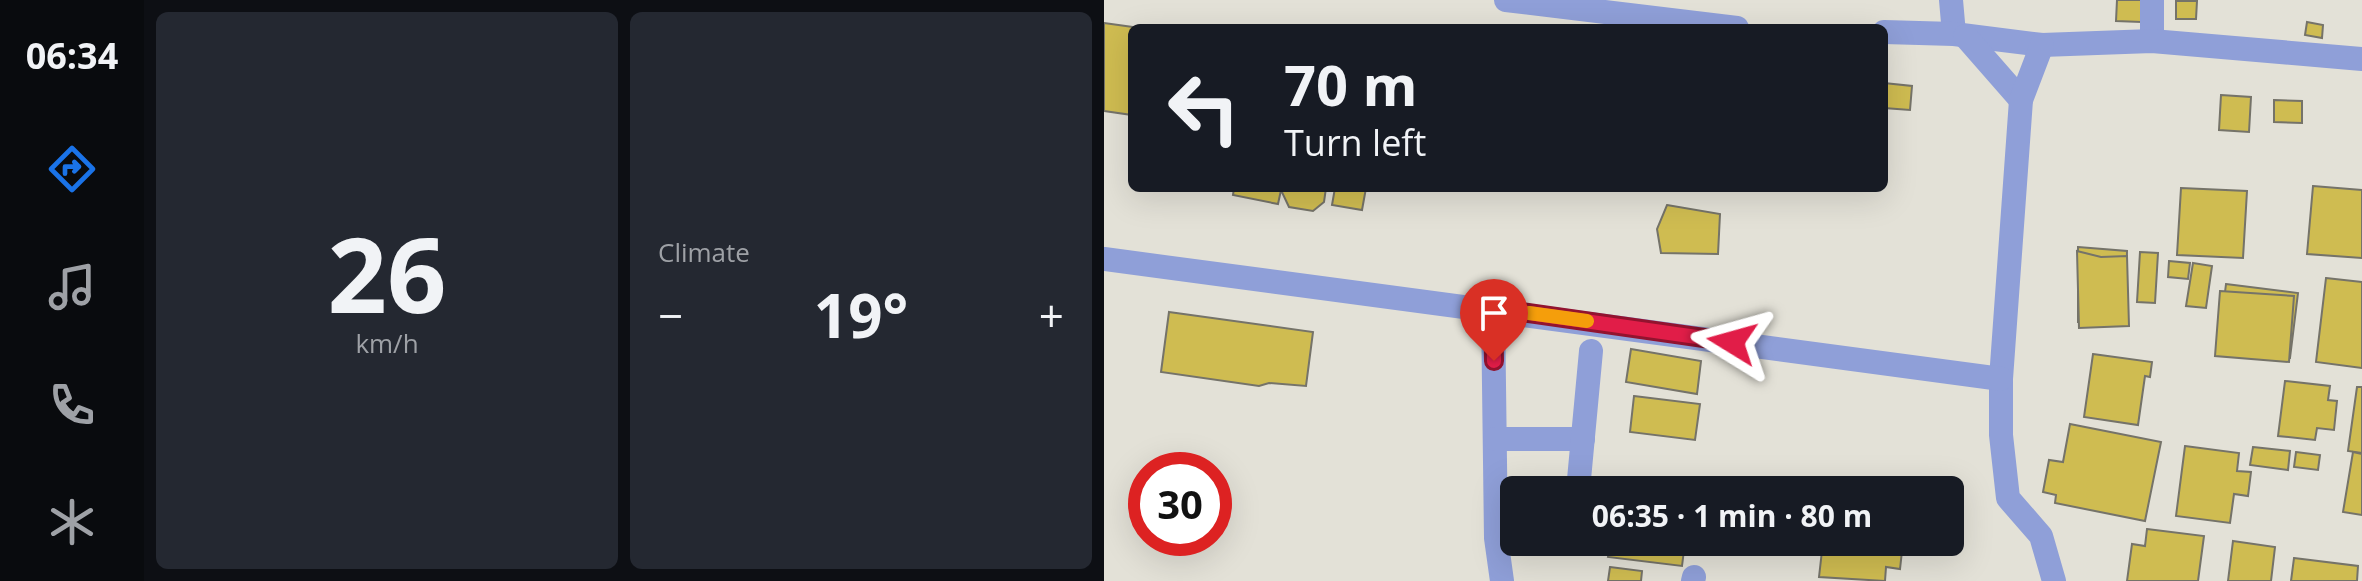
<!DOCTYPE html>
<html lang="en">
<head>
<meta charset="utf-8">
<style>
  :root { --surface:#171b24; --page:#242831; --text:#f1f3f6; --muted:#9ea1a6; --accent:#1a73e8 }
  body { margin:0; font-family:"Open Sans",sans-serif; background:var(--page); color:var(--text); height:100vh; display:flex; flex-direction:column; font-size:30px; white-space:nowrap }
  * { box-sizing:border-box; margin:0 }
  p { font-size:26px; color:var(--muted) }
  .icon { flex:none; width:44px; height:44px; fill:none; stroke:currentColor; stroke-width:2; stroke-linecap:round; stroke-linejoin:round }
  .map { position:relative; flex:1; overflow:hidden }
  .details { display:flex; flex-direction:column; gap:12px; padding:12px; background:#0d0f14; width:960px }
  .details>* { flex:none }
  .hud { position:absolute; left:24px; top:24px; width:760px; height:168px; border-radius:12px; box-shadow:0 8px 32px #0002; background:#171b24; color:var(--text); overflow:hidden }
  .speed { position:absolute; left:24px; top:452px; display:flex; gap:16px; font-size:40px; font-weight:700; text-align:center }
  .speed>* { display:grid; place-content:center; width:104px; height:104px; border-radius:50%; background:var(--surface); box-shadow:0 8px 32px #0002; line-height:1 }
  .speed .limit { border:12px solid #d22; background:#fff; color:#111 }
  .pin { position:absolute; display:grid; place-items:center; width:68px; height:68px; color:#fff; margin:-82px -34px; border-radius:50% 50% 50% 0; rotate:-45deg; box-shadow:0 0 8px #0007 }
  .pin .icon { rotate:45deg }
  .me { position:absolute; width:88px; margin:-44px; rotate:278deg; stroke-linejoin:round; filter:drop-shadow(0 0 6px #0008) }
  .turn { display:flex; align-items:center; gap:28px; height:168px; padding:0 24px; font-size:36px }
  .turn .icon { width:104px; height:104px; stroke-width:2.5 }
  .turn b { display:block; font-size:56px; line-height:68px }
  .big { font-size:60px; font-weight:700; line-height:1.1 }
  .details .widget { flex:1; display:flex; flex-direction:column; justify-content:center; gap:12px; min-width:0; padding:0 28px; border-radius:12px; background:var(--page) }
  .details .dial { align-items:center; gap:0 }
  .dial b { font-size:104px; line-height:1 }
  .heat { display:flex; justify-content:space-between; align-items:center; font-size:44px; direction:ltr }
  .details .tiles { flex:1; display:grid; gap:12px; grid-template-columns:repeat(2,1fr) }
  .trip { position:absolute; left:396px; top:476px; width:464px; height:80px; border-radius:12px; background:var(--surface); box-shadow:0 8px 32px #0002; font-weight:700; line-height:80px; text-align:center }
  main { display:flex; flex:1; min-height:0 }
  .tab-bar { display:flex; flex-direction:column; width:144px; justify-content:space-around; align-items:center; background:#090b0e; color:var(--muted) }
  .tab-bar .icon { width:56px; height:56px }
  .tab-bar .current { color:var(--accent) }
  .tab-bar b { font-size:36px; color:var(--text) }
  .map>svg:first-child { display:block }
</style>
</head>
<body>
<main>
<nav class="tab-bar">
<b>06:34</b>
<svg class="icon current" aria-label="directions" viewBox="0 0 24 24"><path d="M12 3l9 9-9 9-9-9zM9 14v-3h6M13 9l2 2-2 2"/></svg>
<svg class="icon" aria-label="music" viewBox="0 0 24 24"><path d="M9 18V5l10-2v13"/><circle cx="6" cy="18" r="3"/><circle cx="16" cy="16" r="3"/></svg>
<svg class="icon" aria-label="phone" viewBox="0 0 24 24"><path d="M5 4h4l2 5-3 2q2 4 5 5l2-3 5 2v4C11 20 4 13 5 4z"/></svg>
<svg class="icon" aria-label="climate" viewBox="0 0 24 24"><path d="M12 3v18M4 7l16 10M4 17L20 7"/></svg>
</nav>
<section class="details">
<div class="tiles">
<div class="widget dial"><b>26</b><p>km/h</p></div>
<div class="widget"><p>Climate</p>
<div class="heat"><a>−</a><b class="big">19°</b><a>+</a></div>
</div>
</div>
</section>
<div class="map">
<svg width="1258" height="581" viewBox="0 0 1258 581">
  <rect width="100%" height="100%" fill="#e3e1d7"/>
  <!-- building -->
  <g fill="#cfbc51" stroke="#757369" stroke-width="2">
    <path d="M1013 0H1039L1037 22 1012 21Z"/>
    <path d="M1072 1H1093L1092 19H1072Z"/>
    <path d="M1203 22 1219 25 1218 38 1201 35Z"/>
    <path d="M0 23 36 28H28V115L0 111Z"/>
    <path d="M780 83 808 86 806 110 780 108Z"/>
    <path d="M1117 95 1147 97 1145 132 1115 130Z"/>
    <path d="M1170 100 1198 101V123L1170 122Z"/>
    <path d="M1209 186 1258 190V258L1203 254Z"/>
    <path d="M130 188H222L220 202 209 211 185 207 177 190 174 204 129 195Z"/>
    <path d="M231 188H262L258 210 228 205Z"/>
    <path d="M1077 188 1143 191 1139 258 1073 255Z"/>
    <path d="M563 205 616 214 614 254 557 253 553 229Z"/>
    <path d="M974 247 1023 251 1022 323 974 322Z"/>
    <path d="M973 251 997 257 1023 256 1025 326 975 328Z"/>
    <path d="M1036 252 1054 253 1051 303 1033 302Z"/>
    <path d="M1065 261 1086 263 1084 279 1064 277Z"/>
    <path d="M1089 263 1108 266 1102 308 1082 306Z"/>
    <path d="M1222 278 1258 282V368L1212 362Z"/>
    <path d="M1122 284 1194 293 1186 358 1114 349Z"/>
    <path d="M1116 291 1190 296 1185 362 1111 356Z"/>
    <path d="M65 312 209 332 202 386 165 383 155 386 57 372Z"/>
    <path d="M527 349 597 361 593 394 522 382Z"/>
    <path d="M989 354 1048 362 1046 377 1041 376 1034 425 980 417Z"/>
    <path d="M1181 381 1226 386 1224 400 1233 401 1230 430 1213 428 1211 440 1174 436Z"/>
    <path d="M1253 387H1258V453L1244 451Z"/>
    <path d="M530 396 596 404 591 440 526 432Z"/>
    <path d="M966 424 1057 442 1041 521 951 503 952 495 939 492 945 460 959 462Z"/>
    <path d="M1081 446 1135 453 1133 471 1147 472 1144 496 1130 494 1126 523 1072 516Z"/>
    <path d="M1149 447 1186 451 1184 470 1146 465Z"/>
    <path d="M1192 452 1216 455 1214 470 1190 467Z"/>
    <path d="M1249 452 1258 454V515L1239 512Z"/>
    <path d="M521 479 570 490H519Z"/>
    <path d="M461 483 460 490H414V485Z"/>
    <path d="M1043 529 1100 536 1094 581H1023L1028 544 1041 546Z"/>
    <path d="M1129 541 1171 547 1167 581H1124Z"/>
    <path d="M507 542H581L578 566 504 557Z"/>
    <path d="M719 542H799L796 569 782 567 781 581 715 577Z"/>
    <path d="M1190 558 1254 566 1253 581H1187Z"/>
    <path d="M506 567 538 571 537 581H504Z"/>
  </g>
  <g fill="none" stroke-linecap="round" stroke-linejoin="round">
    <!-- minor -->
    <g stroke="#8f9fd8" stroke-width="24">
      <path d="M402 0 633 28"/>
      <path d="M847 0 850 34"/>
      <path d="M1048 0V41"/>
      <path d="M780 32 850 34 938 45 1048 41 1258 59"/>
      <path d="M861 36 917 100"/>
      <path d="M938 45 917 100 897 379V435L904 498 937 536 950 581"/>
      <path d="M0 259 897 379"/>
      <path d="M389 308 392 538 398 581"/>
      <path d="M391 439H479"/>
      <path d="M474 490 487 351"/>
      <path d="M589 581 590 577"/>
    </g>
  </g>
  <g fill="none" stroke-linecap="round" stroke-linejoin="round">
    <!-- route casing -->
    <g stroke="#92132f" stroke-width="20">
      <path id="route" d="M390 361 389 308 628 342"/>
    </g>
    <!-- route -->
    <use href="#route" stroke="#e11d48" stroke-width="14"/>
    <!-- slow -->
    <path stroke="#f59e0b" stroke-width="14" d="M425 313 483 321"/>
  </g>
</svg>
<div class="speed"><div class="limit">30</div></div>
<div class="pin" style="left:390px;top:361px;background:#d93025"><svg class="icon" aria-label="arrive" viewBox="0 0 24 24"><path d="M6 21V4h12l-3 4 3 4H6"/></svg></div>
<svg class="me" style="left:628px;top:342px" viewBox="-20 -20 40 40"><path d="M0-17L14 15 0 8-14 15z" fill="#e11d48" stroke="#fff" stroke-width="4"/></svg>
<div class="trip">06:35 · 1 min · 80 m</div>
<div class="hud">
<div class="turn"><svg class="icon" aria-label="left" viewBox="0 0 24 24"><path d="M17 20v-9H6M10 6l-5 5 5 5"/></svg><div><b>70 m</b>Turn left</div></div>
</div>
</div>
</main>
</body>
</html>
